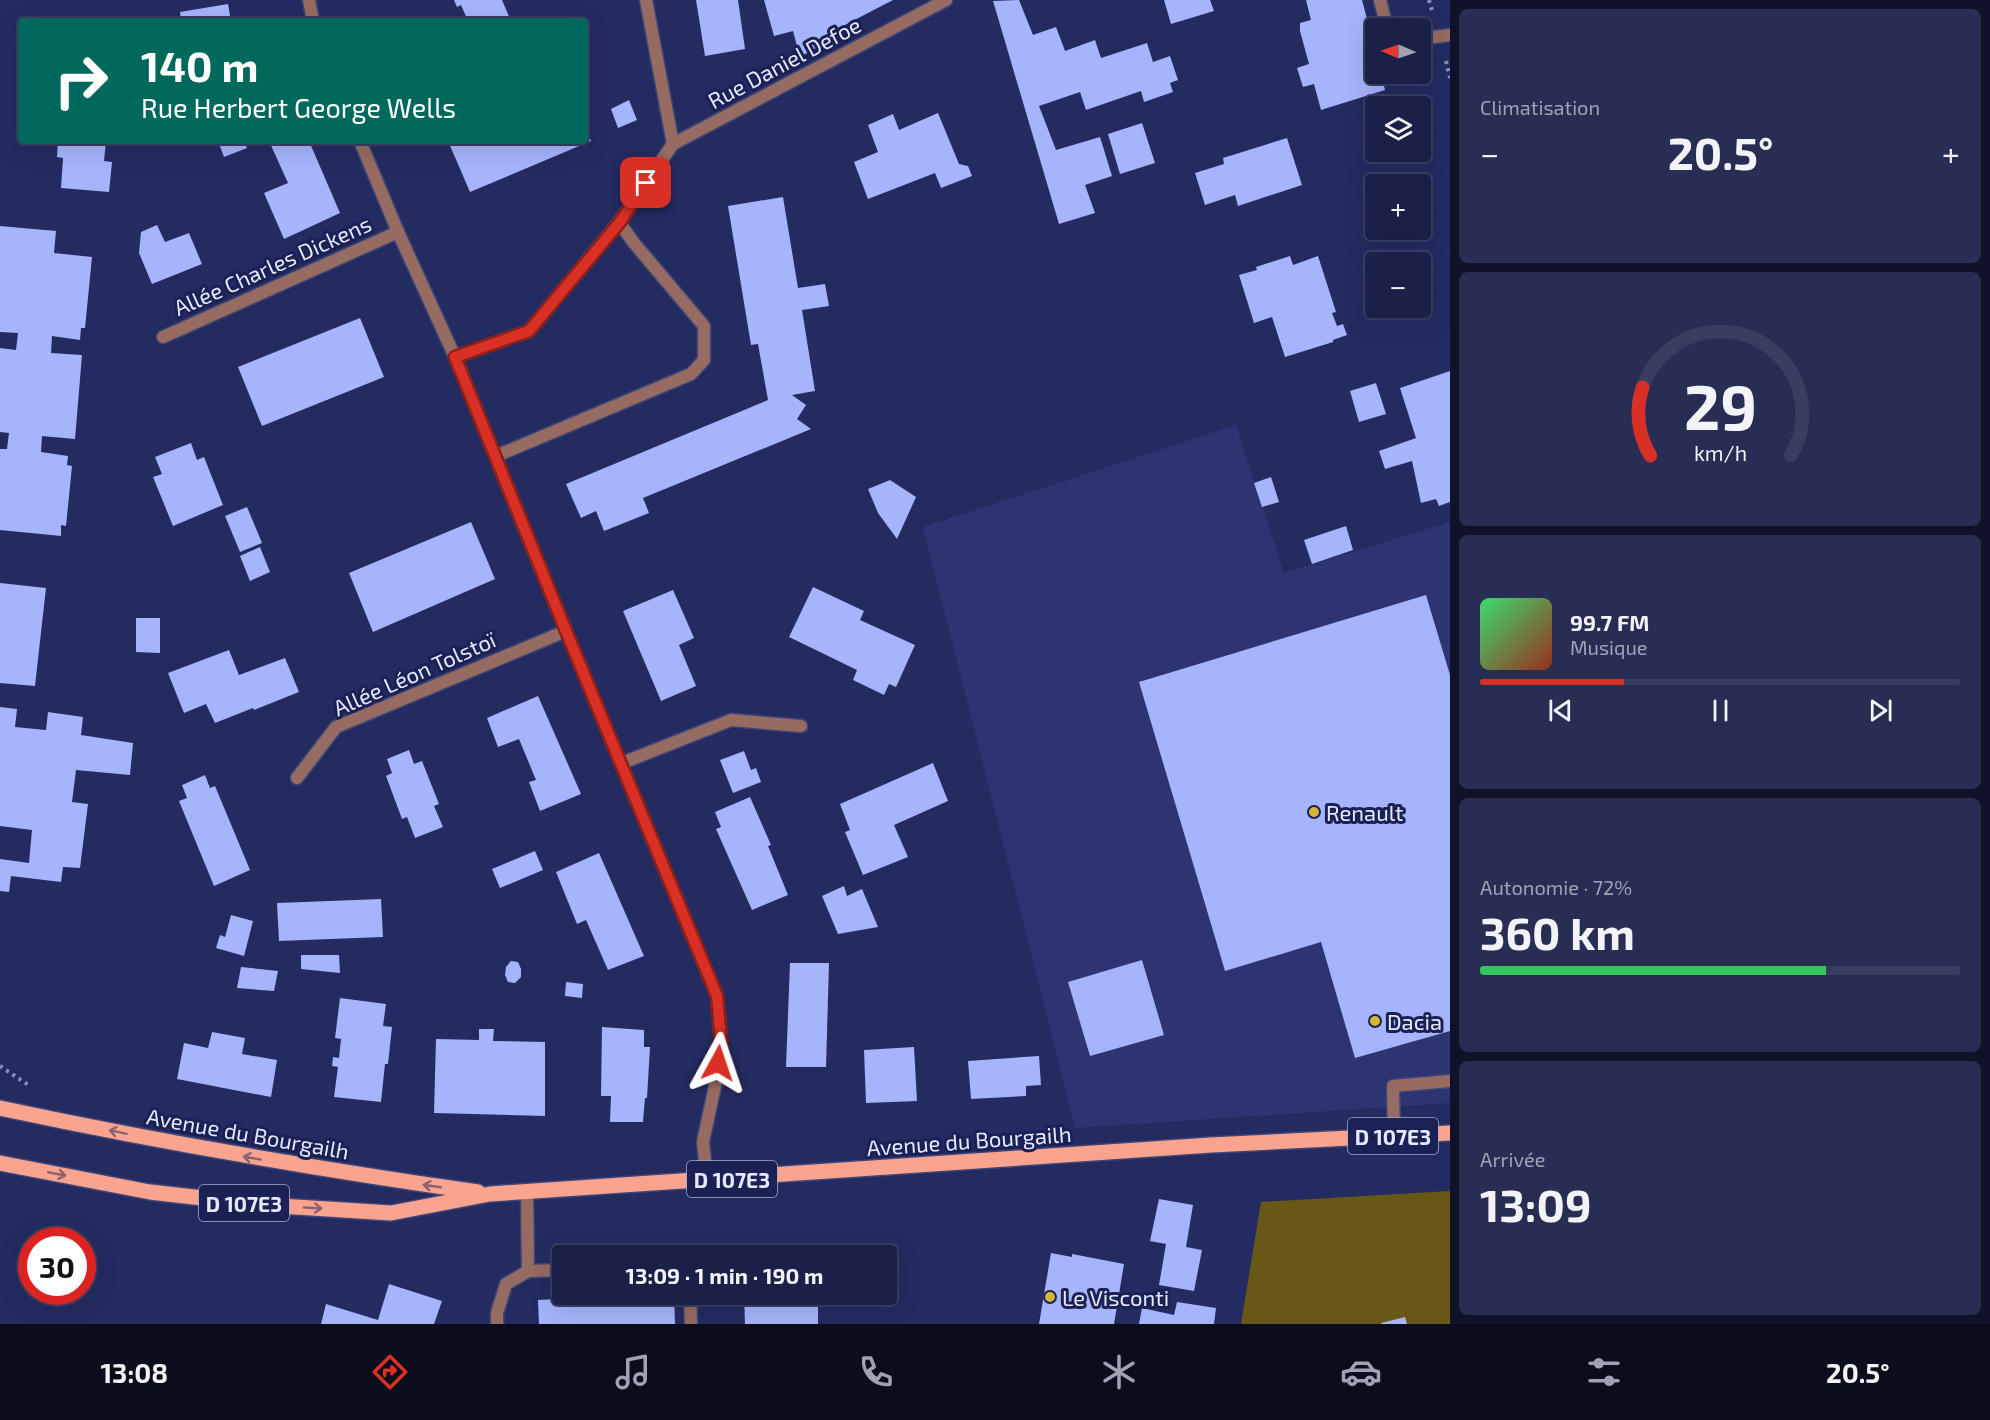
<!DOCTYPE html>
<html lang="fr">
<head>
<meta charset="utf-8">
<style>
  :root { --surface:#1b2049; --page:#282d53; --text:#f1f3f6; --muted:#a0a3b4; --line:#393e61; --accent:#d93025 }
  body { margin:0; font-family:"Exo 2",sans-serif; background:var(--page); color:var(--text); height:100vh; display:flex; flex-direction:column; font-size:22px; white-space:nowrap }
  * { box-sizing:border-box; margin:0 }
  p { font-size:20px; color:var(--muted) }
  .icon { flex:none; width:33px; height:33px; fill:none; stroke:currentColor; stroke-width:2; stroke-linecap:round; stroke-linejoin:round }
  .map { position:relative; flex:1; overflow:hidden }
  .sheet { display:flex; flex-direction:column; gap:9px; padding:9px; background:#0f1228; width:540px }
  .sheet>* { flex:none }
  .banner { position:absolute; left:18px; top:18px; width:570px; height:126px; border-radius:6px; box-shadow:0 6px 24px #0002,0 0 0 2px var(--line); background:#00695c; color:#fff; overflow:hidden }
  .needle { width:39px; rotate:272deg }
  .controls { position:absolute; left:1365px; top:18px; display:grid; gap:12px }
  .controls a { display:grid; place-items:center; width:66px; height:66px; border-radius:6px; background:var(--surface); box-shadow:0 6px 24px #0002,0 0 0 2px var(--line); font-size:30px }
  .speed { position:absolute; left:18px; top:1227px; display:flex; gap:12px; font-size:30px; font-weight:700; text-align:center }
  .speed>* { display:grid; place-content:center; width:78px; height:78px; border-radius:50%; background:var(--surface); box-shadow:0 6px 24px #0002,0 0 0 2px var(--line); line-height:1 }
  .speed .limit { border:9px solid #d22; background:#fff; color:#111 }
  .pin { position:absolute; display:grid; place-items:center; width:51px; height:51px; color:#fff; margin:-26px; border-radius:12px; box-shadow:0 3px 9px #0006 }
  .me { position:absolute; width:66px; margin:-33px; rotate:5deg; stroke-linejoin:round; filter:drop-shadow(0 0 4px #0008) }
  .turn { display:flex; align-items:center; gap:21px; height:126px; padding:0 24px; font-size:27px }
  .turn .icon { width:78px; height:78px; stroke-width:2.5 }
  .turn b { display:block; font-size:42px; line-height:51px }
  .big { font-size:45px; font-weight:700; line-height:1.1 }
  .sheet .widget { flex:1; display:flex; flex-direction:column; justify-content:center; gap:9px; min-width:0; padding:0 21px; border-radius:9px; background:var(--page) }
  .sheet .dial { align-items:center; gap:0 }
  .dial svg { height:156px; overflow:visible; fill:none; stroke:var(--line); stroke-width:7; stroke-linecap:round; text-anchor:middle }
  .dial text { fill:var(--text); stroke:none }
  .song { display:flex; align-items:center; gap:18px }
  .cover { width:72px; height:72px; border-radius:9px; background:linear-gradient(135deg,hsl(140 70% 55%),hsl(10 70% 35%)) }
  .played { height:6px; border-radius:3px; background:linear-gradient(90deg,var(--accent) 30%,var(--line) 30%) }
  .keys { display:flex; justify-content:space-around; direction:ltr }
  .heat { display:flex; justify-content:space-between; align-items:center; font-size:33px; direction:ltr }
  .charge { height:9px; border-radius:4px; background:linear-gradient(90deg,#34c759 72%,var(--line) 0) }
  .trip { position:absolute; left:552px; top:1245px; width:345px; height:60px; border-radius:6px; background:var(--surface); box-shadow:0 6px 24px #0002,0 0 0 2px var(--line); font-weight:700; line-height:60px; text-align:center }
  .menu { display:flex; height:96px; justify-content:space-around; align-items:center; background:#0b0d1d; color:var(--muted) }
  .menu .icon { width:42px; height:42px }
  .menu .current { color:var(--accent) }
  .menu b { font-size:27px; color:var(--text) }
  main { display:flex; flex:1; min-height:0 }
  .map>svg:first-child { display:block }
</style>
</head>
<body>
<main>
<div class="map">
<svg width="1450" height="1324" viewBox="0 0 1450 1324">
  <rect width="100%" height="100%" fill="#242b61"/>
  <!-- built -->
  <path fill="#2d3471" d="M1236 425 1284 573 1450 522V1103L1075 1128 923 527Z"/>
  <!-- green -->
  <path fill="#685818" d="M1450 1191V1324H1241L1261 1202Z"/>
  <!-- building -->
  <g fill="#a5b4fb">
    <path d="M454 0H502L511 21H468L461 5 457 7Z"/>
    <path d="M696 0H738L745 49 705 56Z"/>
    <path d="M764 0H893L841 27 843 33 800 57 793 31 774 36Z"/>
    <path d="M1019 0 1033 35 1056 27 1065 51 1095 40 1101 58 1147 43 1153 62 1170 56 1178 80 1170 83 1173 92 1144 102 1141 91 1086 110 1080 92 1039 106 1056 150 1100 137 1112 176 1085 185 1095 213 1059 224 993 1Z"/>
    <path d="M1164 0H1210L1214 11 1171 24Z"/>
    <path d="M1306 0H1362L1376 53V74H1381L1385 90 1321 110 1314 84 1303 87 1297 68 1309 64 1300 31V23L1311 20Z"/>
    <path d="M228 4 231 21H181L180 12Z"/>
    <path d="M629 100 637 120 618 128 611 109Z"/>
    <path d="M938 113 959 164 968 166 972 176 941 188 935 173 868 199 854 162 878 152 868 125 893 114 899 130Z"/>
    <path d="M1142 123 1155 163 1120 174 1108 134Z"/>
    <path d="M585 126 591 141 470 192 448 141H585Z"/>
    <path d="M1287 138 1302 185 1238 206 1235 195 1205 205 1195 173 1224 164 1223 158Z"/>
    <path d="M58 141H106L104 161 112 162 109 192 61 188 63 158 57 157Z"/>
    <path d="M218 141H244L247 148 224 157Z"/>
    <path d="M269 141H309L340 213 284 239 264 193 288 183Z"/>
    <path d="M783 197 798 288 825 284 829 306 802 310 815 391 792 395 806 405 797 419 811 429 643 498 649 513 604 531 596 511 581 518 566 484 768 400 758 344 751 345 728 206Z"/>
    <path d="M157 225 165 242 189 233 202 264 152 284 139 253 141 232Z"/>
    <path d="M0 226 56 231 54 253 92 257 85 328H81L80 340 52 336 51 353 82 355 75 439 42 436 41 452 68 456 67 465 72 466 66 526 61 525V536L0 530V449H7L9 433 0 432V348L16 350 18 333 0 332Z"/>
    <path d="M1290 256 1293 265 1318 256 1336 312 1332 313 1337 326 1343 324 1347 335 1333 340V342L1285 357 1272 317 1254 323 1239 275 1257 270 1256 267Z"/>
    <path d="M360 318 384 377 262 426 238 367Z"/>
    <path d="M1450 371V502L1439 506 1436 499 1421 503 1412 461 1385 469 1379 451 1416 438 1400 388Z"/>
    <path d="M1376 383 1386 414 1359 422 1350 391Z"/>
    <path d="M191 443 197 460 204 457 223 505 173 526 153 477 162 474 155 457Z"/>
    <path d="M1271 477 1279 502 1262 507 1254 483Z"/>
    <path d="M890 480 916 497 897 539 878 513 868 489Z"/>
    <path d="M247 507 262 543 240 552 225 516Z"/>
    <path d="M471 522 495 579 373 632 349 573Z"/>
    <path d="M1346 526 1353 550 1312 564 1304 540Z"/>
    <path d="M260 547 270 572 250 581 240 556Z"/>
    <path d="M0 583 46 588 35 686 0 683Z"/>
    <path d="M813 587 864 611 860 620 915 645 896 687 889 684 884 695 853 680 857 670 789 637Z"/>
    <path d="M673 590 694 638 679 645 696 686 661 701 623 611Z"/>
    <path d="M1426 595 1450 675V1031L1355 1058 1321 942 1225 971 1139 682Z"/>
    <path d="M136 618H160V653L136 652Z"/>
    <path d="M229 650 239 675 285 658 299 692 254 710 253 708 215 723 206 704 184 713 168 673Z"/>
    <path d="M538 696 581 794 540 811 529 782 536 780 519 739 498 747 487 718Z"/>
    <path d="M0 707 17 709 15 727 46 730 48 712 83 717 81 735 133 743 130 775 76 770 72 802 88 804 80 868 63 867 61 882 11 876 9 892 0 891V859L29 863 32 830 0 826Z"/>
    <path d="M409 750 414 764 422 761 439 804 434 806 443 827 415 838 407 817 402 819 386 776 392 773 387 759Z"/>
    <path d="M744 751 751 770 756 768 761 782 733 793 720 760Z"/>
    <path d="M933 763 948 801 894 825 908 857 863 875 845 832 850 830 840 804Z"/>
    <path d="M205 775 210 788 215 786 250 870 214 886 179 801 187 798 182 785Z"/>
    <path d="M750 797 771 845 768 846 788 895 752 910 716 829 721 827 715 812Z"/>
    <path d="M535 851 543 870 500 888 492 869Z"/>
    <path d="M599 853 644 956 608 970 586 920 577 924 556 872Z"/>
    <path d="M844 886 847 896 862 889 878 927 838 934 822 896Z"/>
    <path d="M381 899 383 937 279 941 277 903Z"/>
    <path d="M231 915 253 921 244 956 216 948 220 935 225 937Z"/>
    <path d="M301 955H339L340 973 301 969Z"/>
    <path d="M1142 960 1164 1035 1090 1056 1068 982Z"/>
    <path d="M511 961 518 962 521 969V977L515 983 508 982 505 975 506 967Z"/>
    <path d="M790 963H829L826 1067H786Z"/>
    <path d="M241 967 278 971 274 991 237 988Z"/>
    <path d="M566 982 583 984 582 998 565 996Z"/>
    <path d="M340 998 386 1004 383 1026 392 1027 388 1064H385L381 1102 334 1097 338 1067 332 1066 333 1057 339 1058 341 1039 335 1038Z"/>
    <path d="M602 1027 644 1030V1047H650L647 1098H645L643 1122H610L611 1096H601Z"/>
    <path d="M479 1029H494L493 1041 545 1042V1116L434 1113 436 1039 479 1040Z"/>
    <path d="M212 1032 245 1038 242 1054 277 1060 271 1097 177 1079 184 1043 208 1048Z"/>
    <path d="M914 1047 917 1101 866 1103 864 1050Z"/>
    <path d="M1039 1056 1041 1085 1026 1086V1096L971 1099 968 1061Z"/>
    <path d="M1159 1199 1193 1205 1186 1247 1202 1250 1194 1291 1159 1285 1166 1244 1150 1241Z"/>
    <path d="M1051 1253 1072 1257V1254L1124 1264 1114 1324H1039Z"/>
    <path d="M389 1284 442 1301 434 1324H321L326 1304 378 1320Z"/>
    <path d="M658 1294H674L675 1324H539L538 1300Z"/>
    <path d="M744 1294H802V1307L818 1306V1324H745Z"/>
    <path d="M1177 1302 1216 1308 1214 1324H1139L1142 1308 1174 1315Z"/>
    <path d="M1405 1317 1407 1324H1382L1381 1323Z"/>
  </g>
  <g fill="none" stroke-linecap="round" stroke-linejoin="round">
    <!-- lane casing -->
    <g stroke="#3f4677" stroke-width="15">
      <g id="lane">
        <path d="M1380 0 1387 28"/>
        <path d="M1420 39 1450 35"/>
        <path d="M496 456 691 374 704 360V326L634 243 619 222"/>
        <path d="M622 763 731 720 801 726"/>
        <path d="M297 778 336 727 566 631"/>
        <path d="M1394 1136 1393 1086 1450 1081"/>
        <path d="M527 1193 528 1271"/>
        <path d="M690 1294 691 1324"/>
        <path d="M497 1324V1313L506 1284 528 1271 562 1270"/>
      </g>
    </g>
    <!-- street casing -->
    <g stroke="#3f4677" stroke-width="15">
      <g id="street">
        <path d="M309 0 313 21"/>
        <path d="M646 0 673 144"/>
        <path d="M360 141 398 232 455 357 566 631 717 996 721 1040 715 1086 703 1142 707 1181"/>
        <path d="M163 337 398 232"/>
        <path d="M455 357 529 331 619 222 673 144 946 0"/>
      </g>
    </g>
    <!-- primary casing -->
    <g stroke="#3f4677" stroke-width="18">
      <g id="primary">
        <path d="M0 1108C159 1142 317 1169 478 1192"/>
        <path d="M0 1163 150 1192 264 1205 391 1213 490 1194 1211 1145 1450 1133"/>
      </g>
    </g>
    <!-- path -->
    <g stroke="#8a90b4" stroke-width="4" stroke-dasharray="3 4.5" stroke-linecap="butt">
      <path d="M1429 0 1433 14"/>
      <path d="M1446 61 1450 78"/>
      <path d="M0 1066 30 1086"/>
    </g>
    <!-- lane -->
    <use href="#lane" stroke="#966b61" stroke-width="12"/>
    <!-- street -->
    <use href="#street" stroke="#966b61" stroke-width="12"/>
    <!-- primary -->
    <use href="#primary" stroke="#faa38e" stroke-width="15"/>
  </g>
  <!-- one-way arrows -->
  <defs><path id="oneway-shaft" d="M-6 0H5M1.5-3L5.5 0L1.5 3" fill="none" stroke-width="1.6" stroke-linecap="round" stroke-linejoin="round" transform="scale(1.5)"/></defs>
  <g stroke="#8a6272">
    <use href="#oneway-shaft" transform="translate(118 1132) rotate(-168)"/>
    <use href="#oneway-shaft" transform="translate(252 1158) rotate(-170)"/>
    <use href="#oneway-shaft" transform="translate(57 1174) rotate(11)"/>
    <use href="#oneway-shaft" transform="translate(432 1186) rotate(-172)"/>
    <use href="#oneway-shaft" transform="translate(313 1208) rotate(3)"/>
  </g>
  <g fill="none" stroke-linecap="round" stroke-linejoin="round">
    <!-- route casing -->
    <g stroke="#8d1f18" stroke-width="15">
      <path id="route" d="M646 183 620 222 529 331 455 357 566 631 717 996 721 1040 718 1063"/>
    </g>
    <!-- route -->
    <use href="#route" stroke="#d93025" stroke-width="10"/>
  </g>
  <!-- markers -->
  <g fill="#d5b535" stroke="#1b2055" stroke-width="2">
    <circle cx="1314" cy="812" r="6"/>
    <circle cx="1375" cy="1021" r="6"/>
    <circle cx="1050" cy="1297" r="6"/>
  </g>
  <g text-anchor="middle" dominant-baseline="central" stroke-width="6" stroke-linejoin="round" paint-order="stroke">
    <!-- shield labels -->
    <g fill="#1b2055" stroke="#a8adcb" stroke-width="1.5">
      <rect x="1348" y="1118" width="90" height="36" rx="4.5"/>
      <rect x="687" y="1161" width="90" height="36" rx="4.5"/>
      <rect x="199" y="1185" width="90" height="36" rx="4.5"/>
    </g>
    <g font-size="21" font-weight="bold" fill="#e4e9fd">
      <text x="1393" y="1136">D 107E3</text>
      <text x="732" y="1179">D 107E3</text>
      <text x="244" y="1203">D 107E3</text>
    </g>
    <!-- street labels -->
    <g font-size="22" fill="#e4e9fd" stroke="#1b2055">
      <text transform="translate(784 62) rotate(-28)">Rue Daniel Defoe</text>
      <text transform="translate(272 265) rotate(-24)">Allée Charles Dickens</text>
      <text transform="translate(414 673) rotate(-24)">Allée Léon Tolstoï</text>
      <text transform="translate(248 1133) rotate(10)">Avenue du Bourgailh</text>
      <text transform="translate(969 1140) rotate(-4)">Avenue du Bourgailh</text>
    </g>
    <!-- poi labels -->
    <g font-size="22" fill="#e4e9fd" stroke="#1b2055" text-anchor="start">
      <text x="1326" y="812">Renault</text>
      <text x="1387" y="1021">Dacia</text>
      <text x="1062" y="1297">Le Visconti</text>
    </g>
  </g>
</svg>
<div class="controls">
<a><svg class="needle" viewBox="-14 -14 28 28"><path d="M0-13l5 13h-10z" fill="#e53935"/><path d="M0 13l5-13h-10z" fill="#a0a3b4"/></svg></a>
<a><svg class="icon" aria-label="layers" viewBox="0 0 24 24"><path d="M12 4l9 5-9 5-9-5zM3 14l9 5 9-5"/></svg></a>
<a>+</a>
<a>−</a>
</div>
<div class="speed"><div class="limit">30</div></div>
<div class="pin" style="left:646px;top:183px;background:#d93025"><svg class="icon" aria-label="arrive" viewBox="0 0 24 24"><path d="M6 21V4h12l-3 4 3 4H6"/></svg></div>
<svg class="me" style="left:718px;top:1063px" viewBox="-20 -20 40 40"><path d="M0-17L14 15 0 8-14 15z" fill="#d93025" stroke="#fff" stroke-width="4"/></svg>
<div class="trip">13:09 · 1 min · 190 m</div>
<div class="banner">
<div class="turn"><svg class="icon" aria-label="right" viewBox="0 0 24 24"><path d="M7 20v-9h11M14 6l5 5-5 5"/></svg><div><b>140 m</b>Rue Herbert George Wells</div></div>
</div>
</div>
<section class="sheet">
<div class="widget"><p>Climatisation</p>
<div class="heat"><a>−</a><b class="big">20.5°</b><a>+</a></div>
</div>
<div class="widget dial"><svg viewBox="0 0 100 80">
<path d="M14 69A42 42 0 1 1 86 69"/>
<path d="M14 69A42 42 0 0 1 10 34" stroke="#d93025"/>
<text x="50" y="56" font-size="32" font-weight="700">29</text>
<text x="50" y="72" font-size="11">km/h</text>
</svg></div>
<div class="widget">
<div class="song"><i class="cover"></i><div><b>99.7 FM</b><p>Musique</p></div></div>
<div class="played"></div>
<div class="keys"><svg class="icon" aria-label="previous" viewBox="0 0 24 24"><path d="M18 5L8 12l10 7zM5 5v14"/></svg><svg class="icon" aria-label="pause" viewBox="0 0 24 24"><path d="M8 5v14M16 5v14"/></svg><svg class="icon" aria-label="next" viewBox="0 0 24 24"><path d="M6 5l10 7-10 7zM19 5v14"/></svg></div>
</div>
<div class="widget"><p>Autonomie · 72%</p><b class="big">360 km</b><div class="charge"></div></div>
<div class="widget"><p>Arrivée</p><b class="big">13:09</b></div>
</section>
</main>
<nav class="menu">
<b>13:08</b>
<svg class="icon current" aria-label="directions" viewBox="0 0 24 24"><path d="M12 3l9 9-9 9-9-9zM9 14v-3h6M13 9l2 2-2 2"/></svg>
<svg class="icon" aria-label="music" viewBox="0 0 24 24"><path d="M9 18V5l10-2v13"/><circle cx="6" cy="18" r="3"/><circle cx="16" cy="16" r="3"/></svg>
<svg class="icon" aria-label="phone" viewBox="0 0 24 24"><path d="M5 4h4l2 5-3 2q2 4 5 5l2-3 5 2v4C11 20 4 13 5 4z"/></svg>
<svg class="icon" aria-label="climate" viewBox="0 0 24 24"><path d="M12 3v18M4 7l16 10M4 17L20 7"/></svg>
<svg class="icon" aria-label="car" viewBox="0 0 24 24"><path d="M5 17H2v-5l4-1 3-4h7l3 4 3 1v5h-3M9 17h6M6 11h13"/><circle cx="7" cy="17" r="2"/><circle cx="17" cy="17" r="2"/></svg>
<svg class="icon" aria-label="filters" viewBox="0 0 24 24"><path d="M4 7h16M4 17h16"/><circle cx="9" cy="7" r="2"/><circle cx="15" cy="17" r="2"/></svg>
<b>20.5°</b>
</nav>
</body>
</html>
